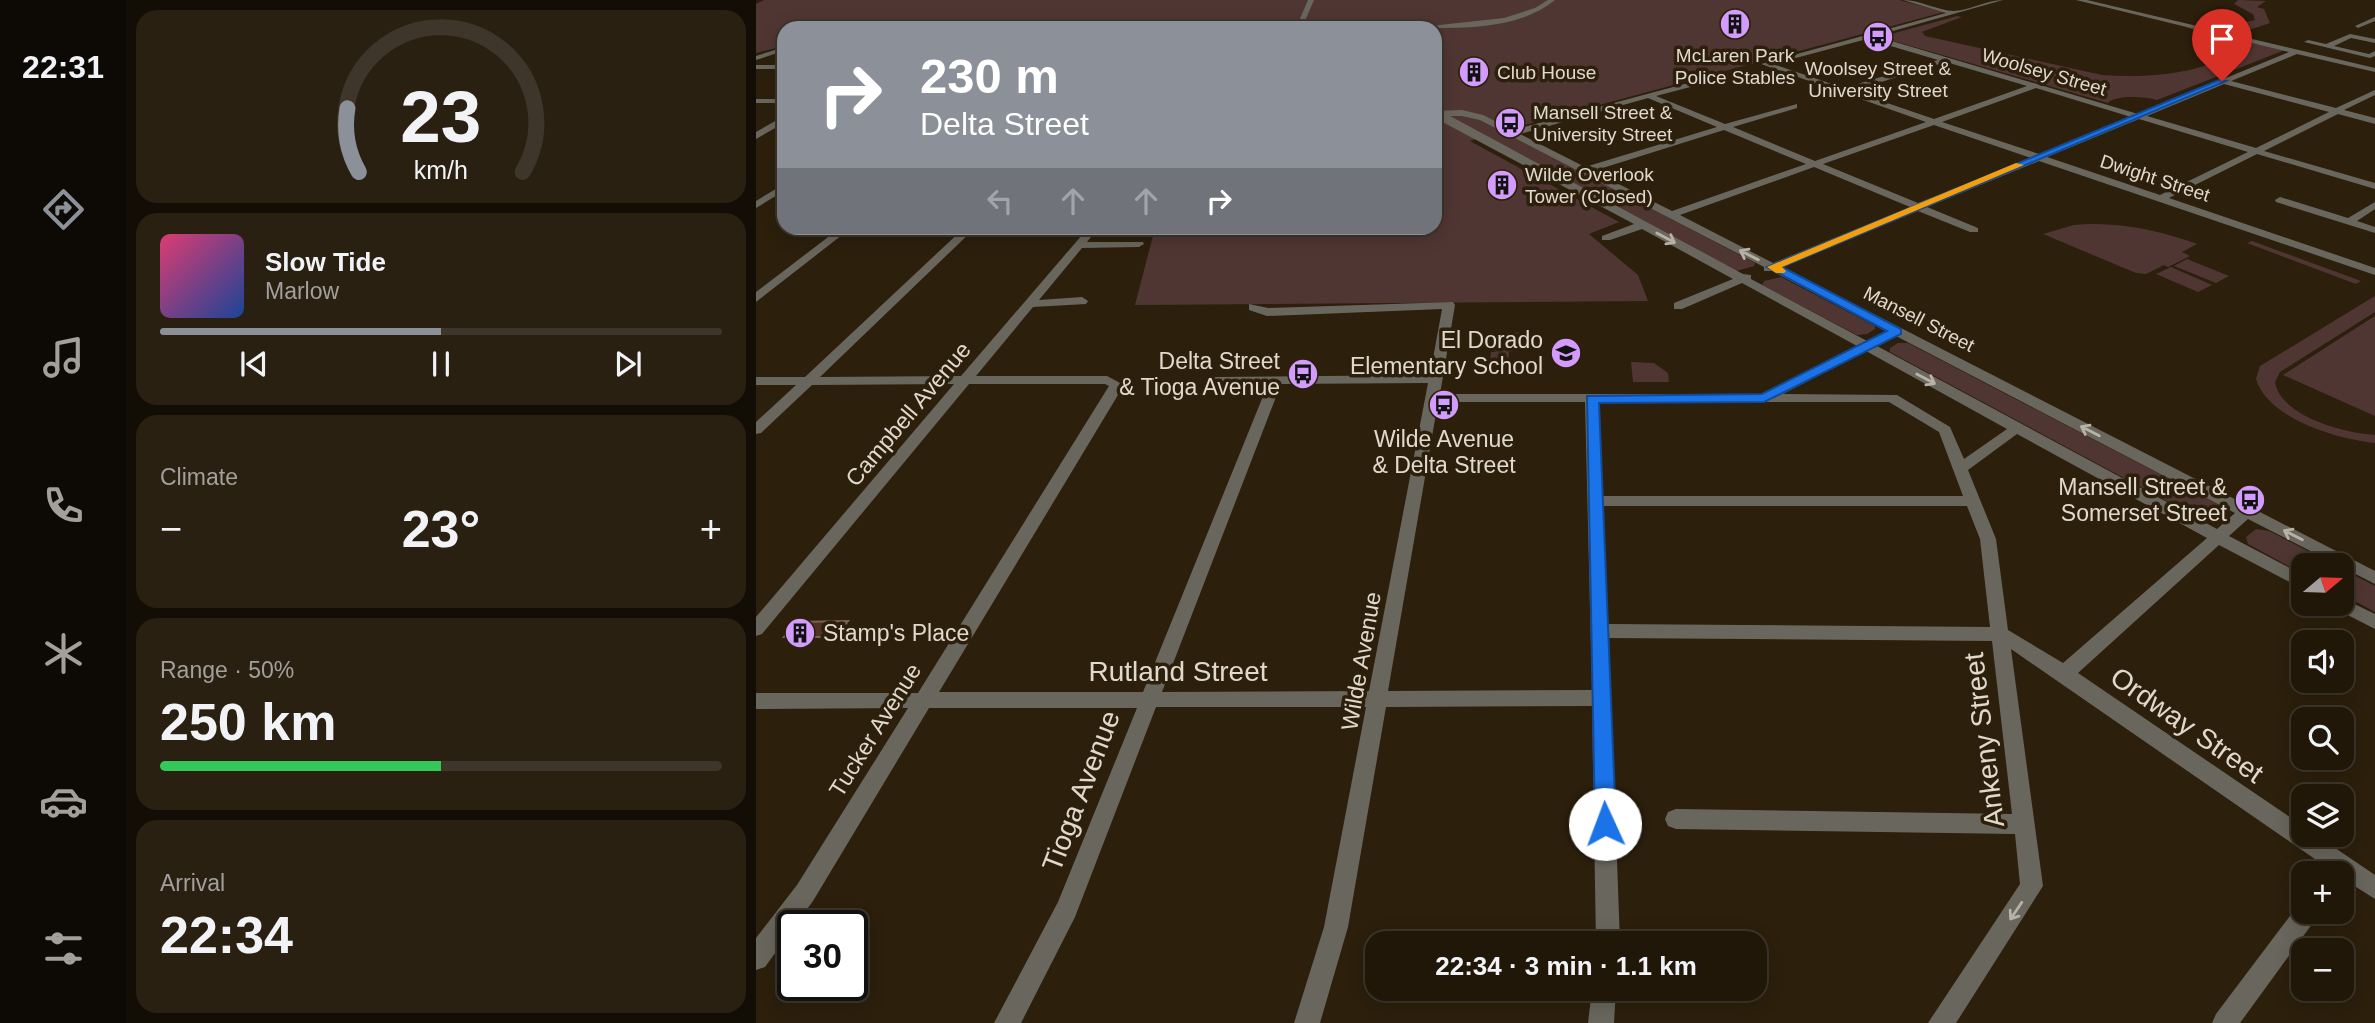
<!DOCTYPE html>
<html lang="en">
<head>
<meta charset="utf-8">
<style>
  :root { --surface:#211709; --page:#292012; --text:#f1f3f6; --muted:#a29f9c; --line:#3e362a; --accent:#8c9099 }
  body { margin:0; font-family:Helvetica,sans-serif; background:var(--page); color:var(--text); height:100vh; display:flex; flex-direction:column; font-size:26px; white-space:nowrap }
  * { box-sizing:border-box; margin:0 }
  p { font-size:23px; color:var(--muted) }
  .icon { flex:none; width:38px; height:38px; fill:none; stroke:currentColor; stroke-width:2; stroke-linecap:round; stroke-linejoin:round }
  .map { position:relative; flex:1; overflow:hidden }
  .drawer { display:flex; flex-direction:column; gap:10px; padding:10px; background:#120d05; width:630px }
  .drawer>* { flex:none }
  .banner { position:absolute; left:21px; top:21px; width:665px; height:214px; border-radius:21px; box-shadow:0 4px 18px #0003,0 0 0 2px var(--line); background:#8c9099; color:#fff; overflow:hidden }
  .needle { width:46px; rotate:71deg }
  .fabs { position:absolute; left:1535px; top:553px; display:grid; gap:14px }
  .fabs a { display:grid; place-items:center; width:63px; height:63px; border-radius:14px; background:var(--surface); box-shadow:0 4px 18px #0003,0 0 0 2px var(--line); font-size:35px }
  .speed { position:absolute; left:21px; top:910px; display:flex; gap:14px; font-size:35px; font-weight:700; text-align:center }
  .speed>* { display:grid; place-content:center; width:91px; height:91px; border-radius:50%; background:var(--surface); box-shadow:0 4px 18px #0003,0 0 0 2px var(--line); line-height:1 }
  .speed .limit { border:4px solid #111; border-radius:10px; background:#fff; color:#111 }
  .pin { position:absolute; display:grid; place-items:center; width:60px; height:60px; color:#fff; margin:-72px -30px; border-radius:50% 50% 50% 0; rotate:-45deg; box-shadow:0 0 7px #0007 }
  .pin .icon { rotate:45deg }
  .me { position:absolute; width:77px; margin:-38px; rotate:358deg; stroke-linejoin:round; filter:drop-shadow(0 0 5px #0008) }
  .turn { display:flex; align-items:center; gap:24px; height:147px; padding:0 28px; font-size:32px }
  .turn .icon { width:91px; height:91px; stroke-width:2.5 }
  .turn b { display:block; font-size:49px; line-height:60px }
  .lanes { display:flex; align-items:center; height:66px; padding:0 28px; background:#0003; justify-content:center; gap:35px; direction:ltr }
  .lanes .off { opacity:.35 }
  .big { font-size:52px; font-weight:600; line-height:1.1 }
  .drawer .widget { flex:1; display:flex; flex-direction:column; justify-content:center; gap:10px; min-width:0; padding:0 24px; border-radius:21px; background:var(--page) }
  .drawer .dial { align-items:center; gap:0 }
  .dial svg { height:182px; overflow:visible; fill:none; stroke:var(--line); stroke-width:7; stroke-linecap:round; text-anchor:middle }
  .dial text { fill:var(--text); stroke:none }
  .song { display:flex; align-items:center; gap:21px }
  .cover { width:84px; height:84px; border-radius:10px; background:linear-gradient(135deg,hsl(340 70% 55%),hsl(220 70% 35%)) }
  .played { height:7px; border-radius:4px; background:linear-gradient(90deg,var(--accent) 50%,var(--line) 50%) }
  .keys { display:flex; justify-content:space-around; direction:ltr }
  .heat { display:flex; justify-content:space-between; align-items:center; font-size:38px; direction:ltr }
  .charge { height:10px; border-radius:5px; background:linear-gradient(90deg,#34c759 50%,var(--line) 0) }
  .trip { position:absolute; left:609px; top:931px; width:402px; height:70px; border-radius:21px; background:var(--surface); box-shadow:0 4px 18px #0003,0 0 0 2px var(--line); font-weight:600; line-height:70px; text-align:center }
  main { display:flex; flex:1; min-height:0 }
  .tab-bar { display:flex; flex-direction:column; width:126px; justify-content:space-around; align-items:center; background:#0d0904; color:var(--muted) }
  .tab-bar .icon { width:49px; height:49px }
  .tab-bar .on { color:var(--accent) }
  .tab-bar b { font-size:32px; color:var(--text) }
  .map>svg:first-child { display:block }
</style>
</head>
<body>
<main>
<nav class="tab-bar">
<b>22:31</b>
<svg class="icon on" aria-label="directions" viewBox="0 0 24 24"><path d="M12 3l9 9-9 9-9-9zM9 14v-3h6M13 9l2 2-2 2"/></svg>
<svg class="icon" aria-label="music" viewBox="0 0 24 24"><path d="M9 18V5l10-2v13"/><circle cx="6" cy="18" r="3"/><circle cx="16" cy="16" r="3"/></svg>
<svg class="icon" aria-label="phone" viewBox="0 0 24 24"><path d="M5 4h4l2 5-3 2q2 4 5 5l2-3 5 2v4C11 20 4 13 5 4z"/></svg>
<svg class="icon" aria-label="climate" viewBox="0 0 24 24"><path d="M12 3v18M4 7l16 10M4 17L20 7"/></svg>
<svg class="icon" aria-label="car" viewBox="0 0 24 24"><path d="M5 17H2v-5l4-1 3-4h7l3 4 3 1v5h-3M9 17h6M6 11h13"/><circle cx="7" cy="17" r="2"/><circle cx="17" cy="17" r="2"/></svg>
<svg class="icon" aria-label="filters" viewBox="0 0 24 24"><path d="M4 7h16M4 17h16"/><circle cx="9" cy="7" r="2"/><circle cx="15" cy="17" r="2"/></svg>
</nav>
<section class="drawer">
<div class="widget dial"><svg viewBox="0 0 100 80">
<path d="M14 69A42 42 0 1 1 86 69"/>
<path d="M14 69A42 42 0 0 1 9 41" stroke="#8c9099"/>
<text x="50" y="56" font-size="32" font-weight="700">23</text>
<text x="50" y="72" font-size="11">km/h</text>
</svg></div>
<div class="widget">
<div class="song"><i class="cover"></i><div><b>Slow Tide</b><p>Marlow</p></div></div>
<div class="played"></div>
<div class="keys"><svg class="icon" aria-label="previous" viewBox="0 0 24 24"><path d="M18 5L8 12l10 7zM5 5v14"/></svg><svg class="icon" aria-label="pause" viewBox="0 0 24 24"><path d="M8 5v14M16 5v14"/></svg><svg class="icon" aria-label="next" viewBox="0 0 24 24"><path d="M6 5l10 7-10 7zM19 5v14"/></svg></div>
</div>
<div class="widget"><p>Climate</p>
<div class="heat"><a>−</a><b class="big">23°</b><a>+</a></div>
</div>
<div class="widget"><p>Range · 50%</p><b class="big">250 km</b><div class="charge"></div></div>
<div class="widget"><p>Arrival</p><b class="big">22:34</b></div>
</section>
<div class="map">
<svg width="1619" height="1023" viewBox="0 0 1619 1023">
  <rect width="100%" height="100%" fill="#2c1f0c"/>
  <!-- green -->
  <g fill="#503633">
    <path d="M8 0H1143L1188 12 747 131 999 263 998 266 980 271 729 136 714 141 863 222 833 234 882 275 892 301 379 305 399 228H679V28H28V46L0 53V4Z"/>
    <path d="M1482 0 1510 1 1501 7 1508 9 1514 23 1478 35 1439 25H1478L1499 20 1497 14 1478 4Z"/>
    <path d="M1201 16 1206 17 1166 32 1169 36 1346 75C1393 78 1443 75 1484 50L1478 44 1427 26 1529 50 1401 100C1388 96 1358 95 1352 103L1124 37Z"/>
    <path d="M1318 225C1359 221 1403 230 1441 244L1426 252 1434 256 1412 267 1408 265 1390 274 1380 273 1287 234Z"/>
    <path d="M1496 241 1605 281 1600 284 1491 243Z"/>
    <path d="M1431 259 1473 276 1460 283 1418 266Z"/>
    <path d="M1415 267 1456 285 1442 292 1400 274Z"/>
    <path d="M1025 277 1119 326V329L1111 334 1101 335 1006 285 1008 281Z"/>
    <path d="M1619 296V312L1524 372 1519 382C1525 417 1589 433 1619 435V443C1581 439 1512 419 1500 379L1504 366Z"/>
    <path d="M1619 316V416L1527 375Z"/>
    <path d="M775 332 774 345 768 349 753 352 752 362H734L735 352H741L738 351 740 333Z"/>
    <path d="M1142 343H1152L1463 505 1468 512 1460 520H1446L1134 352V348Z"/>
    <path d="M875 362 898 363 912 373 913 382H877Z"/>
    <path d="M1500 529 1513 531 1579 565H1547V574L1492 544 1490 537Z"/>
    <path d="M1586 569 1619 586V612L1586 594Z"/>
  </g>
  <!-- building -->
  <path fill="#523321" stroke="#7a6255" stroke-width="2" d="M92 621 80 637H28L40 622Z"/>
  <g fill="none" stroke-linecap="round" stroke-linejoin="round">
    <!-- minor -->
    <g fill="#69675d" fill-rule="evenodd">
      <path d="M552 0H558L549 21V28H543V21Z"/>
      <path d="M792 0H799C761 31 702 28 656 28L748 18 779 8Z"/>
      <path d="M1147 0C1164 0 1180 10 1197 11 1213 11 1230 0 1247 0L1119 36 1382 114 1533 52 1320 0H1331L1619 68V72L1541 54 1475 81 1580 108 1619 90V95L1588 110 1619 118V124L1582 114 1508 151 1619 183V189L1501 154 1413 198 1619 268V275L1283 161 1171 207 1222 228V232H1214L1162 211 1026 267 1619 571V584L1492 519 1473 536 1547 575V589L1463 545 1322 673 1547 826V835H1560L1619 875V899L1586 878V873H1579L1255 649 1287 886 1200 1023H1172L1264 884 1259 834 920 829 912 826 909 819 912 812 920 809 1256 814 1236 641 853 638 864 943H840L836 706 630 707 592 927 564 1023H538L568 927 610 707H400L319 917 265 1023H238L302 902 381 708H173L57 901 9 967 0 970V938L41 885 152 708 0 709V693H162L353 386 349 384H213L6 634 0 636V617L198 384 56 385 5 433 0 434V422L40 385H0V377H49L208 228H219L64 377 205 376 332 228H342L331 242H387L388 244 383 247 326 248 283 300 326 297 332 301 330 304 277 307 220 376H351L368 385 183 692H387L512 384H463L456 380 458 377 674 375 686 309 511 316 493 310V304L512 308 697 302 699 305 684 394H1007L1101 346 986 283 926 309H918V303L977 279 886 229 854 240H846V236L878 224 679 118V111L706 110 727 115 757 130 962 75 965 79 900 96 969 124 1041 104V108L977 127 1059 161 1170 122 1005 64 1190 13ZM1111 39 1182 60 1088 88 1017 64ZM1190 62 1271 86 1178 119 1096 91ZM1468 84 1573 112 1500 148 1391 116ZM1280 88 1375 117 1283 154 1186 122ZM892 98 961 127 829 167 764 134ZM694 116H706L724 120 1008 267V271H1016L1131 331 1111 341 995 279V275L987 274ZM1383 119 1492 152 1404 195 1291 157ZM1178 125 1275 158 1162 203 1067 164ZM968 130 1050 164 916 211 837 171ZM1058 167 1154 207 1017 263 924 215ZM1140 336 1479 513 1461 529 1121 346ZM1110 351 1251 429 1208 459 1194 427 1141 395 1027 394ZM672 383 613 691 406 692 525 384ZM682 402H829L836 690 632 691ZM843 402H1133L1183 432 1207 496H847ZM1261 434 1451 538 1307 663 1252 630 1240 539 1212 470ZM847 506H1211L1224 539 1234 627 852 624Z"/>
      <path d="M1619 17V21L1602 28 1599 26Z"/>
      <path d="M1594 34 1619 39V43L1595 38 1578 46 1613 54 1619 51V56L1614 58 1548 42 1552 40 1570 44Z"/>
      <path d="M28 47V51L0 60V56Z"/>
      <rect x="0" y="65" width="28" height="4"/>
      <rect x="0" y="99" width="28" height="4"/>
      <path d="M28 116V123L0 139V132Z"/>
      <path d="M28 184V191L0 208V201Z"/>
      <path d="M1524 197 1592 218 1619 202V209L1601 221 1619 227V233L1520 202 1519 200Z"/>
      <path d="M84 228H95L0 302V292Z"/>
      <path d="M1586 598 1619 614V629L1580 609 1577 604H1586Z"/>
      <path d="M1547 902V912H1562L1559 920 1484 1023H1456L1460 1014 1543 904Z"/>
      <path d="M836 989H860L858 1023H832Z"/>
    </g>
  </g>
  <!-- one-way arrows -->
  <defs><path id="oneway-shaft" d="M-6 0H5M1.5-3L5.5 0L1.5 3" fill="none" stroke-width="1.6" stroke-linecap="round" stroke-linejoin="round" transform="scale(1.75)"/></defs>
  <g stroke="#b7b1a6">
    <use href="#oneway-shaft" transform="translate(910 238) rotate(28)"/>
    <use href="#oneway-shaft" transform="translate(993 255) rotate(-153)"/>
    <use href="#oneway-shaft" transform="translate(1170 379) rotate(28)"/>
    <use href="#oneway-shaft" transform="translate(1334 431) rotate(-153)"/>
    <use href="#oneway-shaft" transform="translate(1537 535) rotate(-153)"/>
    <use href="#oneway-shaft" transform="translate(1260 911) rotate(124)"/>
  </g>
  <!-- route -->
  <path fill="#1a73e8" stroke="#114b97" stroke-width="2" d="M1463 80 1470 81 1026 267 1145 329V334L1008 402 843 403 860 824 857 831 849 834 842 831 839 824 831 396 1006 394 1131 331 1011 267Z"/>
  <!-- slow -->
  <path fill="#f59e0b" d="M1260 163 1268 165 1026 267 1030 271 1028 273H1020L1011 267Z"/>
  <!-- icons -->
  <defs>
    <g id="building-disc" transform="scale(1.575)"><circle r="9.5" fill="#d39cfc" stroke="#2c1f0c"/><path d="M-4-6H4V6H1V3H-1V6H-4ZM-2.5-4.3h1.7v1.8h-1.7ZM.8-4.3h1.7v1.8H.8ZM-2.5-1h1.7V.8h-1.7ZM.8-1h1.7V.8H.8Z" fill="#111"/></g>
    <g id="bus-disc" transform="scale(1.575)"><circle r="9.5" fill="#d39cfc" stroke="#2c1f0c"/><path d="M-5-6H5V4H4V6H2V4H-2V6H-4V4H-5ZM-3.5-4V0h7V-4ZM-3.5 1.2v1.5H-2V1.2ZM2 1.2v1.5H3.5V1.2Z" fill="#111"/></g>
    <g id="school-disc" transform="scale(1.575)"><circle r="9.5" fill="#d39cfc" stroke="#2c1f0c"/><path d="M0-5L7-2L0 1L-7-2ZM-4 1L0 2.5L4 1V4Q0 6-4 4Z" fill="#111"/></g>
  </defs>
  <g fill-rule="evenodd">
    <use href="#building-disc" x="979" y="24"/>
    <use href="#bus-disc" x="1122" y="37"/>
    <use href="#building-disc" x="718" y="72"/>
    <use href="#bus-disc" x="754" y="123"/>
    <use href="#building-disc" x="746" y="185"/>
    <use href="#school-disc" x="810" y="353"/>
    <use href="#bus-disc" x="547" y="374"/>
    <use href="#bus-disc" x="688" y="405"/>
    <use href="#bus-disc" x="1494" y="500"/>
    <use href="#building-disc" x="44" y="633"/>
  </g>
  <g text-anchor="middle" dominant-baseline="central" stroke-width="7" stroke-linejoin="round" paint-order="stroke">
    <!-- far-poi labels -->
    <g font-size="19" fill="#e1d9cd" stroke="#2c1f0c" text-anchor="start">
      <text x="979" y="55" text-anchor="middle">McLaren Park<tspan x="979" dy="22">Police Stables</tspan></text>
      <text x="1122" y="68" text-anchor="middle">Woolsey Street &amp;<tspan x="1122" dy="22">University Street</tspan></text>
      <text x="741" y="72">Club House</text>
      <text x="777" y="112">Mansell Street &amp;<tspan x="777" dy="22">University Street</tspan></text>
      <text x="769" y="174">Wilde Overlook<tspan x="769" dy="22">Tower (Closed)</tspan></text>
    </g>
    <!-- far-street labels -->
    <g font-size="19" fill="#e1d9cd" stroke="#2c1f0c">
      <text transform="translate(1288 72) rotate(16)">Woolsey Street</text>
      <text transform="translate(1399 178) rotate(18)">Dwight Street</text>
      <text transform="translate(1163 319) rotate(27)">Mansell Street</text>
    </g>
    <!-- poi labels -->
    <g font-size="23" fill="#e1d9cd" stroke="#2c1f0c" text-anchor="end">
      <text x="787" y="340">El Dorado<tspan x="787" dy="26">Elementary School</tspan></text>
      <text x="524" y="361">Delta Street<tspan x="524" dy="26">&amp; Tioga Avenue</tspan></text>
      <text x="688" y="439" text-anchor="middle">Wilde Avenue<tspan x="688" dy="26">&amp; Delta Street</tspan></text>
      <text x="1471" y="487">Mansell Street &amp;<tspan x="1471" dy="26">Somerset Street</tspan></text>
      <text x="67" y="633" text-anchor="start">Stamp's Place</text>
    </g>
    <!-- street labels -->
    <g font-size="23" fill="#e1d9cd" stroke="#2c1f0c">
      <text transform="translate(152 414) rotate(-50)">Campbell Avenue</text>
      <text transform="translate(605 661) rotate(-80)">Wilde Avenue</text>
      <text transform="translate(119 730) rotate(-58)">Tucker Avenue</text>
    </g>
    <!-- near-street labels -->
    <g font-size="28" fill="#e1d9cd" stroke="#2c1f0c">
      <text x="422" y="671">Rutland Street</text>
      <text transform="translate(1431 725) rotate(35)">Ordway Street</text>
      <text transform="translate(1228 740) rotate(-97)">Ankeny Street</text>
      <text transform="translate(325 791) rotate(-69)">Tioga Avenue</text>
    </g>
  </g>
</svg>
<div class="fabs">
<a><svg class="needle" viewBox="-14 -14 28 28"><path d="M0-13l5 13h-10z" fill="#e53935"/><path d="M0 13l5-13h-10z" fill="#a29f9c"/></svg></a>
<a><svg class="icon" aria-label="sound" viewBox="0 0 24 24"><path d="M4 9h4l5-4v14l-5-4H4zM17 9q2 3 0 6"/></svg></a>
<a><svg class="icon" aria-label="search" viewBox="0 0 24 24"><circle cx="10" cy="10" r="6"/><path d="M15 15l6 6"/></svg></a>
<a><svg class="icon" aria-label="layers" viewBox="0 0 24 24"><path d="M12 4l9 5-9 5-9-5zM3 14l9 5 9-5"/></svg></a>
<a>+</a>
<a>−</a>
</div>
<div class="speed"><div class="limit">30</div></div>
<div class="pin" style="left:1466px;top:81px;background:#d93025"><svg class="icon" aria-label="arrive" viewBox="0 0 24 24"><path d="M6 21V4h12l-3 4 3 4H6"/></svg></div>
<svg class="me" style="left:849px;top:824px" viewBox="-20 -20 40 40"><circle r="19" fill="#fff"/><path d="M0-13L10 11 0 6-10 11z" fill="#1a73e8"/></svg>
<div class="trip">22:34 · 3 min · 1.1 km</div>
<div class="banner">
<div class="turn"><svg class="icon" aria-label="right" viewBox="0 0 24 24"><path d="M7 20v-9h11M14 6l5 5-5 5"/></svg><div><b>230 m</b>Delta Street</div></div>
<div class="lanes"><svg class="icon off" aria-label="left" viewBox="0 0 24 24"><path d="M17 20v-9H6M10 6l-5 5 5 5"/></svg><svg class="icon off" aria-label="ahead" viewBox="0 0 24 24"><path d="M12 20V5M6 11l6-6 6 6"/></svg><svg class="icon off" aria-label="ahead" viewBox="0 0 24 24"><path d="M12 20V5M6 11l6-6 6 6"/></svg><svg class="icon" aria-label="right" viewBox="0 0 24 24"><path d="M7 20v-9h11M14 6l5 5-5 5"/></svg></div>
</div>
</div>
</main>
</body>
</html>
